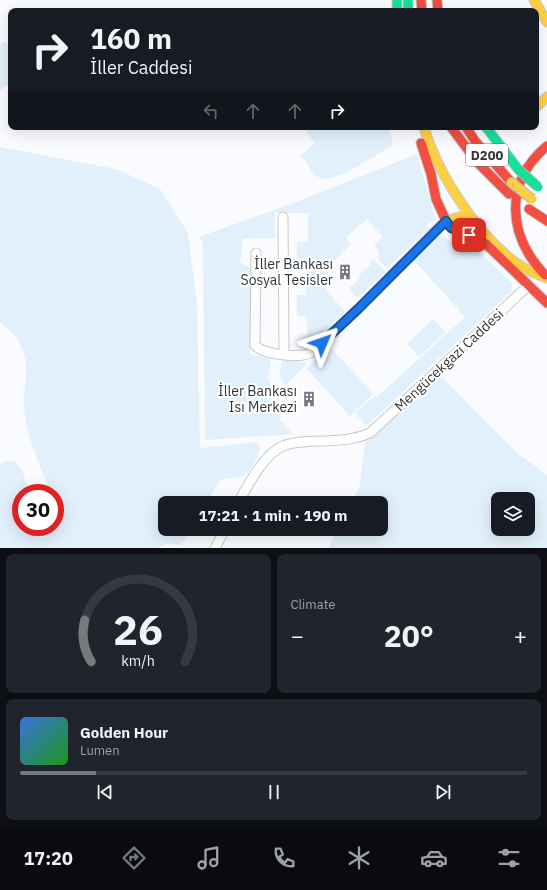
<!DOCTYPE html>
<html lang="en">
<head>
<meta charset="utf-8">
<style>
  :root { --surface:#171b24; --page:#20242c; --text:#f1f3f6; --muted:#9ea1a6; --line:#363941; --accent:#777a7c }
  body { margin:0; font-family:"IBM Plex Sans",sans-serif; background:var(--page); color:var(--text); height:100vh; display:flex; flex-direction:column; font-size:15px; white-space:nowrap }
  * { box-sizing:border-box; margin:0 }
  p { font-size:13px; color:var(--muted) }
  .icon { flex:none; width:22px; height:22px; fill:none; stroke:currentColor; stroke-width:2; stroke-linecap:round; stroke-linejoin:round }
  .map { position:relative; height:548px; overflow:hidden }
  .details { display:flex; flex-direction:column; gap:6px; padding:6px; background:#0d0f14; flex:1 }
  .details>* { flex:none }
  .guide { position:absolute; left:8px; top:8px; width:531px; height:122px; border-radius:8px; box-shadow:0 4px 16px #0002; background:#171b24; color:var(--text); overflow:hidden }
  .fabs { position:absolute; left:491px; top:492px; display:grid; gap:8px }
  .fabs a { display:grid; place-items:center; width:44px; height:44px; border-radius:8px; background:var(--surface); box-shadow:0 4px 16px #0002; font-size:20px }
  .speed { position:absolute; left:12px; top:484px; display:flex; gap:8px; font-size:20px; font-weight:700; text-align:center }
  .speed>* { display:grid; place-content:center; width:52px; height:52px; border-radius:50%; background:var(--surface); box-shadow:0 4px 16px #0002; line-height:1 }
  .speed .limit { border:6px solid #d22; background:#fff; color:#111 }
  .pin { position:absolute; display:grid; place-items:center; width:34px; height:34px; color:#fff; margin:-17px; border-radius:8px; box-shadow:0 2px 6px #0006 }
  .me { position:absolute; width:44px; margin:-22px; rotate:47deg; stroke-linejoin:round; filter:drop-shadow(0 0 3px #0008) }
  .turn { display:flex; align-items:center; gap:14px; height:84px; padding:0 16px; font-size:18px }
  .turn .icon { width:52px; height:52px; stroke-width:2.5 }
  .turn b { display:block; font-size:28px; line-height:34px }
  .lanes { display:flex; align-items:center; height:38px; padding:0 16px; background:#0003; justify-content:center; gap:20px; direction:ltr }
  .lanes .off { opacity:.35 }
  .big { font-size:30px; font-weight:700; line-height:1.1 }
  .details .widget { flex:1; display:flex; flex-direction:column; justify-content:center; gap:6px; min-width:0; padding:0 14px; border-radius:8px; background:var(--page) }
  .details .dial { align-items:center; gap:0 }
  .dial svg { height:104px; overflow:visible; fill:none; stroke:var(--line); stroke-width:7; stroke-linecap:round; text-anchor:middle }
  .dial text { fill:var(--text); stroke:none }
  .song { display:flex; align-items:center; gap:12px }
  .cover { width:48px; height:48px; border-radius:6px; background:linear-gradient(135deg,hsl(220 70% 55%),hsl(120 70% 35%)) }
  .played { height:4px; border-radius:2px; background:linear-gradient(90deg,var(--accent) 15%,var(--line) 15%) }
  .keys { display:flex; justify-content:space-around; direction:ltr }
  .heat { display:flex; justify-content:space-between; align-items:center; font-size:22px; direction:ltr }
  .details .tiles { flex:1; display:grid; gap:6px; grid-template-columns:1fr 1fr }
  .widget:last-child { grid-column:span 2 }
  .trip { position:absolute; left:158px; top:496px; width:230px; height:40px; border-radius:8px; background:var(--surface); box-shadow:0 4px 16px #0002; font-weight:700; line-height:40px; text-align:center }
  .tab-bar { display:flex; height:64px; justify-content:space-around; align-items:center; background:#090b0e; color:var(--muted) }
  .tab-bar .icon { width:28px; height:28px }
  .tab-bar .on { color:var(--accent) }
  .tab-bar b { font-size:18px; color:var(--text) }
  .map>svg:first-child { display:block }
</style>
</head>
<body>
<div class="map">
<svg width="547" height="548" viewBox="0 0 547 548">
  <rect width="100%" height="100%" fill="#f9fbfe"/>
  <!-- green -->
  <g fill="#e2f0fc" fill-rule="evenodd">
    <path d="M5 41 11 49V82L0 91V45Z"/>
    <path d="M303 127H389L393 145 348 172 325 180 314 175 301 155 315 143Z"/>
    <path d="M0 147 116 169 160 189 188 233 197 305 200 448 257 442 260 449C257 458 252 471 243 476 239 478 226 478 220 480L207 503H165V529H192L187 538 178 545 167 543 157 548H0V464L2 462 14 461 22 470 30 493H21V527H35L36 536 47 537 51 527H55V493H50C43 469 31 448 26 423 17 380 44 358 0 322Z"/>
    <path d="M417 154 436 221 427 224 429 229 387 268 378 259 379 252 374 245 383 237 367 219 346 237 351 244 326 269 329 273 319 281 345 312 307 346V317L297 315V295H306L307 265 297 264V242H308V213H275V238L243 239 240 262 251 269 250 354 271 359 268 377 272 390 265 396 282 416 279 419 293 434 205 440 203 243 199 237 296 202Z"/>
    <path d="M444 236 449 241 463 239 473 246 512 283V291L366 426 355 413 375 396 377 397 465 317 413 259 436 237Z"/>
    <path d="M373 259 386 272 357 298 349 288 360 278 358 276 371 265 370 262Z"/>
    <path d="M433 319 445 332 419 357 407 344Z"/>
    <path d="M330 347 373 394 350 416 306 368Z"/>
    <path d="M285 360 308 363 285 386 279 376 282 362Z"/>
    <path d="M433 368 515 451 547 475V548H328L338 529H381V503H352L360 486 366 431ZM498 499H528V529H498Z"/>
  </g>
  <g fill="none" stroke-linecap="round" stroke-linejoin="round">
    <!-- street casing -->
    <g stroke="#c7c9cb" stroke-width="11">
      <g id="street">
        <path d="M283 217 284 354"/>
        <path d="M256 253 255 345C262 355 303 359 312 352L359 308 445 221"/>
        <path d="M238 503C248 485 264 454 283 446 295 441 312 441 325 441 342 440 354 440 370 433L528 286"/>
        <path d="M215 548 225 529"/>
      </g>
    </g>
    <!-- fast casing -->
    <g stroke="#c7c9cb" stroke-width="11">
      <g id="fast">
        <path d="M397 0V11"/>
        <path d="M408 0V11"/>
        <path d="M486 127 518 169"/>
      </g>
    </g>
    <!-- slow casing -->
    <g stroke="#c7c9cb" stroke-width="11">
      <g id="slow">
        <path d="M534 0 547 22"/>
        <path d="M536 107 547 97"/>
        <path d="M424 127C438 175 481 242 524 268 531 272 539 275 547 278"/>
        <path d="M445 221 463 216 474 227"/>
      </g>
    </g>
    <!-- jam casing -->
    <g stroke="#c7c9cb" stroke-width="11">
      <g id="jam">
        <path d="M421 0 422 11"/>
        <path d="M437 0 438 11"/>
        <path d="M451 127 477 162 509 194"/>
        <path d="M466 127 475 141 511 182"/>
        <path d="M421 143 431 174 436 199 448 225 486 244 547 303"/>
        <path d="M529 209 547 221"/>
        <path d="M545 275C508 236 503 183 547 146"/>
      </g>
    </g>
    <!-- street -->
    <use href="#street" stroke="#fefeff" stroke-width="9"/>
    <!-- fast -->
    <use href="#fast" stroke="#16e098" stroke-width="9"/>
    <!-- slow -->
    <use href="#slow" stroke="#ffcf43" stroke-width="9"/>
    <!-- jam -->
    <use href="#jam" stroke="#f24e42" stroke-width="9"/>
    <!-- fast-bridge casing -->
    <g stroke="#b3b5c4" stroke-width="11" stroke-linecap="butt">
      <path id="fast-bridge" d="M518 169 538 187"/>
    </g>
    <!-- slow-bridge casing -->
    <g stroke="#b3b5c4" stroke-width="11" stroke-linecap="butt">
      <path id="slow-bridge" d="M511 182 532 199"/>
    </g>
    <!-- fast-bridge -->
    <use href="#fast-bridge" stroke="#16e098" stroke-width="9"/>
    <!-- slow-bridge -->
    <use href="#slow-bridge" stroke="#ffcf43" stroke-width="9"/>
  </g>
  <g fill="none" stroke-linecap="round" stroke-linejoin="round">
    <!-- route casing -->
    <g stroke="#114b97" stroke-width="10">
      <path id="route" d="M322 343 359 308 446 221 451 228 469 235"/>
    </g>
    <!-- route -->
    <use href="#route" stroke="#1a73e8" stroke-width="7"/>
  </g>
  <!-- icons -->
  <defs>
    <g id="building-bare" transform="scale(1.2)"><path d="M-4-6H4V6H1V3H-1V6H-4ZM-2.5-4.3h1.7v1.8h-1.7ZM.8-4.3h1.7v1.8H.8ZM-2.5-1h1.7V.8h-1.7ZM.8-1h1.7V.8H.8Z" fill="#777a7c" stroke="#fff" stroke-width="2.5" paint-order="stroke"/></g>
  </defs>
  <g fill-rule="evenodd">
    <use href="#building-bare" x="345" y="272"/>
    <use href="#building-bare" x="309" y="399"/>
  </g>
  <g text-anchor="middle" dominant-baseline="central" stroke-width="4" stroke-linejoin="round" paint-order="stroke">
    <!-- shield labels -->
    <rect fill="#fff" stroke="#6f7172" stroke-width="1" x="466" y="144" width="42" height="22" rx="3"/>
    <g font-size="13" font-weight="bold" fill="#313436">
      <text x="487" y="155">D200</text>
    </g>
    <!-- poi labels -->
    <g font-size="14" fill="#313436" stroke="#fff" text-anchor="end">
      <text x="333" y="264">İller Bankası<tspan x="333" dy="16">Sosyal Tesisler</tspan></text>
      <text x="297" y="391">İller Bankası<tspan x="297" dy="16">Isı Merkezi</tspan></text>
    </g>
    <!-- street labels -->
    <g font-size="14" fill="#313436" stroke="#fff">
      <text transform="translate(449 360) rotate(-43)">Mengücekgazi Caddesi</text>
    </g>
  </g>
</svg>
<div class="fabs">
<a><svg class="icon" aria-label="layers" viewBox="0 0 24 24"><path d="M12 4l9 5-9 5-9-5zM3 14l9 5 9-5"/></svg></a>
</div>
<div class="speed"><div class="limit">30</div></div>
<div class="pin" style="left:469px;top:235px;background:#d93025"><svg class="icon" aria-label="arrive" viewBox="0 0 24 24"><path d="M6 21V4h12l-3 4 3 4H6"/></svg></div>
<svg class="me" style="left:322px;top:343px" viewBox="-20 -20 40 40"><path d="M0-17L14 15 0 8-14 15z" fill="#1a73e8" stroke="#fff" stroke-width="4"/></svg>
<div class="trip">17:21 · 1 min · 190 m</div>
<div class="guide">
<div class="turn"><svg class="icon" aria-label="right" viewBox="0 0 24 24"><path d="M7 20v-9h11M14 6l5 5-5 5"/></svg><div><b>160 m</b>İller Caddesi</div></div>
<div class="lanes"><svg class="icon off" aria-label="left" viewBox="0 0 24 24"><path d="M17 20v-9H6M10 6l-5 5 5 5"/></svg><svg class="icon off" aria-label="ahead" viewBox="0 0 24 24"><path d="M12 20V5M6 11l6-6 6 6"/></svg><svg class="icon off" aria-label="ahead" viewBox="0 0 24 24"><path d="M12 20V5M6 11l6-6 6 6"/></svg><svg class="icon" aria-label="right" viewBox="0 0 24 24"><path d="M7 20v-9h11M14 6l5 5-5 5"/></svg></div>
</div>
</div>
<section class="details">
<div class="tiles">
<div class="widget dial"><svg viewBox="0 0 100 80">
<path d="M14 69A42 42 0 1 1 86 69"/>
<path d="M14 69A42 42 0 0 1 9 37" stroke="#777a7c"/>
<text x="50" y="56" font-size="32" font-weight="700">26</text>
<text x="50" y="72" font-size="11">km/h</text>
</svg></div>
<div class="widget"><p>Climate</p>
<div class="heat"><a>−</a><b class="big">20°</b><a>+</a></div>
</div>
<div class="widget">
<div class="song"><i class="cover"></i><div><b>Golden Hour</b><p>Lumen</p></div></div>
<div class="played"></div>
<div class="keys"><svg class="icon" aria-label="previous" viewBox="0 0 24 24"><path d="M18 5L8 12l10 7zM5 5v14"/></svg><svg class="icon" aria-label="pause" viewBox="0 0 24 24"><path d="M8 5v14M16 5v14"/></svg><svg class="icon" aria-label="next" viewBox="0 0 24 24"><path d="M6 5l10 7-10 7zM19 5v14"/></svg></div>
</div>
</div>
</section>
<nav class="tab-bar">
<b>17:20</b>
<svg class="icon on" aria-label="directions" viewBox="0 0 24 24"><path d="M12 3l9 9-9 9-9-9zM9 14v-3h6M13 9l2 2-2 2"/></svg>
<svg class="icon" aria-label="music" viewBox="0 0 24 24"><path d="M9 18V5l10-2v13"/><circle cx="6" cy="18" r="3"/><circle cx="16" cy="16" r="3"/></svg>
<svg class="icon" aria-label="phone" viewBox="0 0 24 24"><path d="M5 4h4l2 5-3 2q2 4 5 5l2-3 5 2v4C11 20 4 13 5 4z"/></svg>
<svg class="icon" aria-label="climate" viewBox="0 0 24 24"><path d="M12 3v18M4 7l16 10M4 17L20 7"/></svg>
<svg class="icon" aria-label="car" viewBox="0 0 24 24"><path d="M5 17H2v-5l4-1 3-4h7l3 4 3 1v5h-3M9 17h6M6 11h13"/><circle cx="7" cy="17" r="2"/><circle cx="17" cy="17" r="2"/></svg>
<svg class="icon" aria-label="filters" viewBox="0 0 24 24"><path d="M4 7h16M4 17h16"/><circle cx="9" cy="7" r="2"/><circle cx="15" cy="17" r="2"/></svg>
</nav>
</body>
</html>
